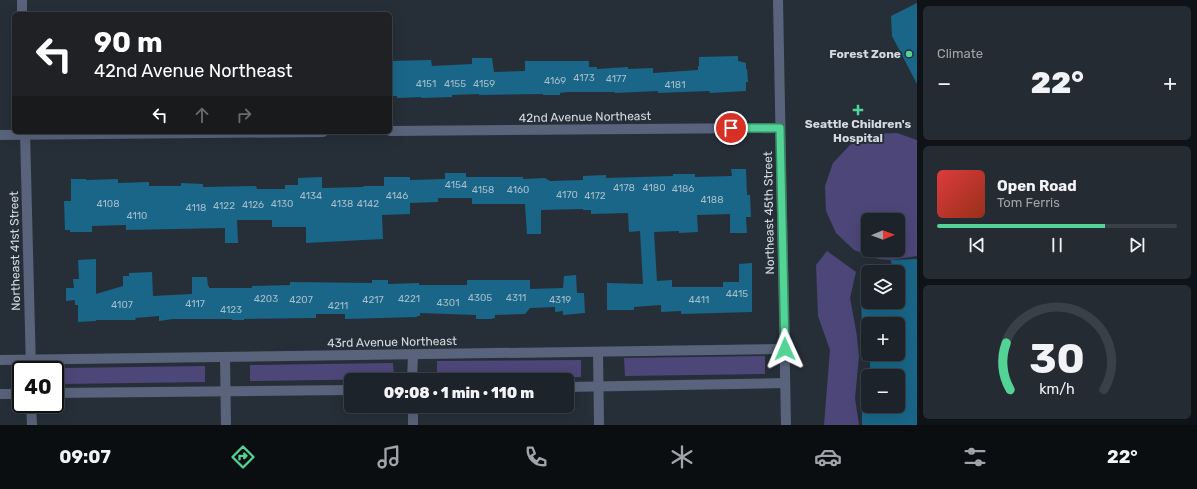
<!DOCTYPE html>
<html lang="en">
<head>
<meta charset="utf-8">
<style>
  :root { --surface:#1c232a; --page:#252b32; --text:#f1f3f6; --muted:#a0a4a8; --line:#3a4047; --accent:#53d396 }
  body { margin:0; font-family:Rubik,sans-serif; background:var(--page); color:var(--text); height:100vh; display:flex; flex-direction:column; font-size:15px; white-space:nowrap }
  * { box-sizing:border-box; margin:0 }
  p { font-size:13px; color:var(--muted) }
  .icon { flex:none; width:22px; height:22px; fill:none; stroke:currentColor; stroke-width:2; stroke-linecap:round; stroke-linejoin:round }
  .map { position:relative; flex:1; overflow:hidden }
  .details { display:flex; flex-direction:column; gap:6px; padding:6px; background:#0f1317; width:280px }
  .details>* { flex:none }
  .top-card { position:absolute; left:12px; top:12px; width:380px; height:122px; border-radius:6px; box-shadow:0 4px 16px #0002,0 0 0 1px var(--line); background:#202124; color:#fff; overflow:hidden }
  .needle { width:26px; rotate:89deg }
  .buttons { position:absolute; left:861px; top:213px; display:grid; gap:8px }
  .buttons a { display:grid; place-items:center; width:44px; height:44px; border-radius:6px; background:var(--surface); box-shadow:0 4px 16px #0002,0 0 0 1px var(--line); font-size:20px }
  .speed { position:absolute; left:12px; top:361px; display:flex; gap:8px; font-size:20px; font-weight:700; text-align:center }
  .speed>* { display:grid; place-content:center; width:52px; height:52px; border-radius:50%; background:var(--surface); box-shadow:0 4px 16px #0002,0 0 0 1px var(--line); line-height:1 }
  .speed .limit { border:2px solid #111; border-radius:6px; background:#fff; color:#111 }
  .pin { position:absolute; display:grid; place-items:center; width:34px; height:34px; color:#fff; margin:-17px; border:2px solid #fff; border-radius:50%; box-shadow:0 1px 4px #0007 }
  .me { position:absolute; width:44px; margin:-22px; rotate:359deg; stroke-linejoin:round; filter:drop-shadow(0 0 3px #0008) }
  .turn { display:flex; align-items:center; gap:14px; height:84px; padding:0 16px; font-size:18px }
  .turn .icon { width:52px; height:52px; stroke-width:2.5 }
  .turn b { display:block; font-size:28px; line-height:34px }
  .lanes { display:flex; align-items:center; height:38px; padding:0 16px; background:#0003; justify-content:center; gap:20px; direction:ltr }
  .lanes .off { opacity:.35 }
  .big { font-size:30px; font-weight:800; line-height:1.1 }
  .details .tile { flex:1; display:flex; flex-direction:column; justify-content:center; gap:6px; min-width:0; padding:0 14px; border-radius:6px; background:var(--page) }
  .details .dial { align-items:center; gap:0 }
  .dial svg { height:104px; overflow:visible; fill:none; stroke:var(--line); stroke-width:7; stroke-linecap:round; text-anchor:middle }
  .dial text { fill:var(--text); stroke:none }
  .song { display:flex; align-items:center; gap:12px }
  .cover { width:48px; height:48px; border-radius:6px; background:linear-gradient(135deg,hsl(0 70% 55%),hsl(10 70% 35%)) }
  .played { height:4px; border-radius:2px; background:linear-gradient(90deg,var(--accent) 70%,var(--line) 70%) }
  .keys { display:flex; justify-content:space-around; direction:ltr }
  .heat { display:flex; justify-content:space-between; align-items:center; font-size:22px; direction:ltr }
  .trip { position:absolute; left:344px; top:373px; width:230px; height:40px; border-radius:6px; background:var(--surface); box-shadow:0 4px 16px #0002,0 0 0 1px var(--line); font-weight:800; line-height:40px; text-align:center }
  .tab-bar { display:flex; height:64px; justify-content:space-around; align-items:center; background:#0b0e11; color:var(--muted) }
  .tab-bar .icon { width:28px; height:28px }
  .tab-bar .active { color:var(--accent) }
  .tab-bar b { font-size:18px; color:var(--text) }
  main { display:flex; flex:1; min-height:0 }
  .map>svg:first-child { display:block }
</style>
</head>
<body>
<main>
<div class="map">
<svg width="917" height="425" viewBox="0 0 917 425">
  <rect width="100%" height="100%" fill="#262f38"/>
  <!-- green -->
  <g fill="#4c4778" fill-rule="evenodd">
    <path d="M897 133 917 140V256L891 260 878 259 854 250 836 233 826 211 825 186 833 163 850 145 872 134ZM868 220H898V250H868Z"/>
    <path d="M827 251 856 272 850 298 857 336 859 357 855 398 859 425H824L830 350 818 316 816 265Z"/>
    <path d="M765 356V374L625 376 624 358Z"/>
    <path d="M581 360V377L437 378V361Z"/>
    <path d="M393 363 394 379 250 381V365Z"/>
    <path d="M205 366V382L63 384V368Z"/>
  </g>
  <!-- building -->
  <g fill="#196688">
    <path d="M917 3V84L892 36 891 16Z"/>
    <path d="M738 56V61L746 63V69H747L748 82H746V91L710 93 709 91 658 93V91L615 93V92H568L560 93V95H543V94L479 95V94L452 95V97L421 98V97L397 98V96H390V61L431 60 432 66 472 64V58H492L494 72 525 71V61H589V67H597V69L628 67V69L653 68V73L698 70V66H699V57Z"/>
    <path d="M731 169H746L747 195H750L751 217H746L747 233H730V214L697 215 698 232 679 233V231L654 232 657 281 672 280V287H723V282H739V264L752 263V312L681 314V311L661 312V305L634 307V310H607V283L643 284 640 231 629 232 628 213 591 214V210H583V209L541 210V234H527L525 204H472V198H438V202L410 203V214L382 215 383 239 306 243V227H272V220H237L238 243H225V228L126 230V225L92 226V232H70V230H65L64 201H71V179H86V180L118 179V183L149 182V186H181V183L203 184V187L256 186 257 189H285V185H298V178L322 177V188L363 187 364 186H384V177H410V180L445 179V173H466V177H523V179L545 178 550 181 583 180V176L606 175V178L673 176V174H695V177L732 176Z"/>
    <path d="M96 259V294L123 286V276H129V273L152 272 153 296 192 294V277H207L208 286H209V288H252V286L290 285V282L372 283V280H388V284L419 283V285H467V280H530V289L563 288 564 276 576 275 577 293H584L585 313 563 315V311L555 312V307L530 308 525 314 495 315V318L491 319H476V315L420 313V316H417V317L345 319V314H316V318L244 319V320H232V319H173L159 321V316L135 318 136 320H96V321L78 322V305H75V300L66 301V288H74L73 279H79L78 260Z"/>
    <path d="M917 259V425H862V409L876 408V406H898V376H871L870 365V354H898V324L862 323 861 302H898V272H892L891 260Z"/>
  </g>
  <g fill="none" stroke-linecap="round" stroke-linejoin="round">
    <!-- minor -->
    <g stroke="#59637b" stroke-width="10">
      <path d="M390 131 780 128"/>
      <path d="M0 135 323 132"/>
      <path d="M598 352 599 425"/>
      <path d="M225 357 226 425"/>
      <path d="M0 360 785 349"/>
      <path d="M412 380 413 355"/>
      <path d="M567 387 785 383"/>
      <path d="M55 393 351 390"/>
      <path d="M0 394H21"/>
      <path d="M413 406V425"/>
    </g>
    <!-- tertiary -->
    <g stroke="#59637b" stroke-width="10">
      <path d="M22 0V14"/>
      <path d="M778 0 786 425"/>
      <path d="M25 132 31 370"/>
      <path d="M31 404 32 425"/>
    </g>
  </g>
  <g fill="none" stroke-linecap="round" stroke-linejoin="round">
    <!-- route casing -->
    <g stroke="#368962" stroke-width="10">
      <path id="route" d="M731 128H780L785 349"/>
    </g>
    <!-- route -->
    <use href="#route" stroke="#53d396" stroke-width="7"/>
  </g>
  <!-- markers -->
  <g fill="#53d396" stroke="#262f38" stroke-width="1.5">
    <circle cx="909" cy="54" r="4"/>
    <path d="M856 104h4v4h4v4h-4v4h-4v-4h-4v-4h4z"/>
  </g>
  <g text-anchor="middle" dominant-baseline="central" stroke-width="4" stroke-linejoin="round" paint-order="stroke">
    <!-- number labels -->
    <g font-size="10" fill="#a6bdca">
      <text x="584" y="78">4173</text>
      <text x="616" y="79">4177</text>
      <text x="555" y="81">4169</text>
      <text x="426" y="84">4151</text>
      <text x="455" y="84">4155</text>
      <text x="484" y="84">4159</text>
      <text x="675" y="85">4181</text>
      <text x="456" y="185">4154</text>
      <text x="624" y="188">4178</text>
      <text x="654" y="188">4180</text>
      <text x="683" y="189">4186</text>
      <text x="483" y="190">4158</text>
      <text x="518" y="190">4160</text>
      <text x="567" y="195">4170</text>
      <text x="311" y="196">4134</text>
      <text x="397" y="196">4146</text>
      <text x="595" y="196">4172</text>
      <text x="712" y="200">4188</text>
      <text x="108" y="204">4108</text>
      <text x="282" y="204">4130</text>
      <text x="342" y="204">4138</text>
      <text x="368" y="204">4142</text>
      <text x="253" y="205">4126</text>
      <text x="224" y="206">4122</text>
      <text x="196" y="208">4118</text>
      <text x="137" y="216">4110</text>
      <text x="737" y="294">4415</text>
      <text x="480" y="298">4305</text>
      <text x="516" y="298">4311</text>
      <text x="266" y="299">4203</text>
      <text x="409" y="299">4221</text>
      <text x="301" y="300">4207</text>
      <text x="373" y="300">4217</text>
      <text x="560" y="300">4319</text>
      <text x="699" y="300">4411</text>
      <text x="448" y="303">4301</text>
      <text x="195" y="304">4117</text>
      <text x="122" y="305">4107</text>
      <text x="338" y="306">4211</text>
      <text x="231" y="310">4123</text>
    </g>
    <!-- poi labels -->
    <g font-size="12" font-weight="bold" fill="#d5dae0" stroke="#262f38" text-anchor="end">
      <text x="901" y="54">Forest Zone</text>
      <text x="858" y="124" text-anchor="middle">Seattle Children's<tspan x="858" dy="14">Hospital</tspan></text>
    </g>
    <!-- street labels -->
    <g font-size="12" fill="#d5dae0" stroke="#262f38">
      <text transform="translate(585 117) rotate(-1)">42nd Avenue Northeast</text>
      <text transform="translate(769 213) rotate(-91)">Northeast 45th Street</text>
      <text transform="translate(15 251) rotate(-91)">Northeast 41st Street</text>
      <text transform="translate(392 342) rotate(-1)">43rd Avenue Northeast</text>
    </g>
  </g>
</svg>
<div class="buttons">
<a><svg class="needle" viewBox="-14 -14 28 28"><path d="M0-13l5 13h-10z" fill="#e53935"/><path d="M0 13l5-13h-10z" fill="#a0a4a8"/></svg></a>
<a><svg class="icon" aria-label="layers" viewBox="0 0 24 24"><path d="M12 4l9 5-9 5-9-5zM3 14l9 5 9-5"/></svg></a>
<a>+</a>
<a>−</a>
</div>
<div class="speed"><div class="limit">40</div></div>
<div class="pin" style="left:731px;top:128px;background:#d93025"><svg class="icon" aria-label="arrive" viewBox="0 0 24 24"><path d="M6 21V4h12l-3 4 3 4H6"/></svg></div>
<svg class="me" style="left:785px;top:349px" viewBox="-20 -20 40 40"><path d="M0-17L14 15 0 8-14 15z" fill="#53d396" stroke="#fff" stroke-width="4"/></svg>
<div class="trip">09:08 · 1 min · 110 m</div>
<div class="top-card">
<div class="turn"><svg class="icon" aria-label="left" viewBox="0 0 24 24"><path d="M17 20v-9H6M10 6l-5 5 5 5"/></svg><div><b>90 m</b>42nd Avenue Northeast</div></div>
<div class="lanes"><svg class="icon" aria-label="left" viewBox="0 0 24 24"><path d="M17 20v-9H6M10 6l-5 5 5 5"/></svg><svg class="icon off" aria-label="ahead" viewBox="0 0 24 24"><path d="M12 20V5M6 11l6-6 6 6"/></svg><svg class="icon off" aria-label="right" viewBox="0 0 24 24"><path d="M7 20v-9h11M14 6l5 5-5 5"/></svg></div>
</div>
</div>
<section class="details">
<div class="tile"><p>Climate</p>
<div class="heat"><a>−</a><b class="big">22°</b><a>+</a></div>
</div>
<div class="tile">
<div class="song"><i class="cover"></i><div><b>Open Road</b><p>Tom Ferris</p></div></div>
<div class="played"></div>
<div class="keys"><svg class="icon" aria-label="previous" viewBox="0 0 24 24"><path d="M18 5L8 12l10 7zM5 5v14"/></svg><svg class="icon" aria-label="pause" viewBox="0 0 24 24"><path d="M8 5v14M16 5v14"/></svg><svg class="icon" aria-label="next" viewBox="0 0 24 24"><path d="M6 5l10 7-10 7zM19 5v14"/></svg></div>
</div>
<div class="tile dial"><svg viewBox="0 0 100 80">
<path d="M14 69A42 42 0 1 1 86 69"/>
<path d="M14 69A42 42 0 0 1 11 33" stroke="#53d396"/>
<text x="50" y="56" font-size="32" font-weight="700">30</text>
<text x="50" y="72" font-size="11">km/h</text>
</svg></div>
</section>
</main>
<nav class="tab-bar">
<b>09:07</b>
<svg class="icon active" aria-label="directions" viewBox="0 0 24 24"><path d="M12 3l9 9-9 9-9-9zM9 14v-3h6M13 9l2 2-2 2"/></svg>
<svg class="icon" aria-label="music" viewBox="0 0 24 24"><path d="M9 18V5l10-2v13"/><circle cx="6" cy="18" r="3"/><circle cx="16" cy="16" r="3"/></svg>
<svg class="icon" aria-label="phone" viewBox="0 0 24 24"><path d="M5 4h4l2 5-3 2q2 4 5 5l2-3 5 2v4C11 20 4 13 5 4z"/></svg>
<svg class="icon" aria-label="climate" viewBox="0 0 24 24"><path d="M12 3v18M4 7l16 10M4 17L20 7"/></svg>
<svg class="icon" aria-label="car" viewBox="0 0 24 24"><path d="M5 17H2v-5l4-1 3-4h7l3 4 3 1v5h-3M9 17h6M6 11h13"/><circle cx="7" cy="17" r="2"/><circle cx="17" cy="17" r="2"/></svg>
<svg class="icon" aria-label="filters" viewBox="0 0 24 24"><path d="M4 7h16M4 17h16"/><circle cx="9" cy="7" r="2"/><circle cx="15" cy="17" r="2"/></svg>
<b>22°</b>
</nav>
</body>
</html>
